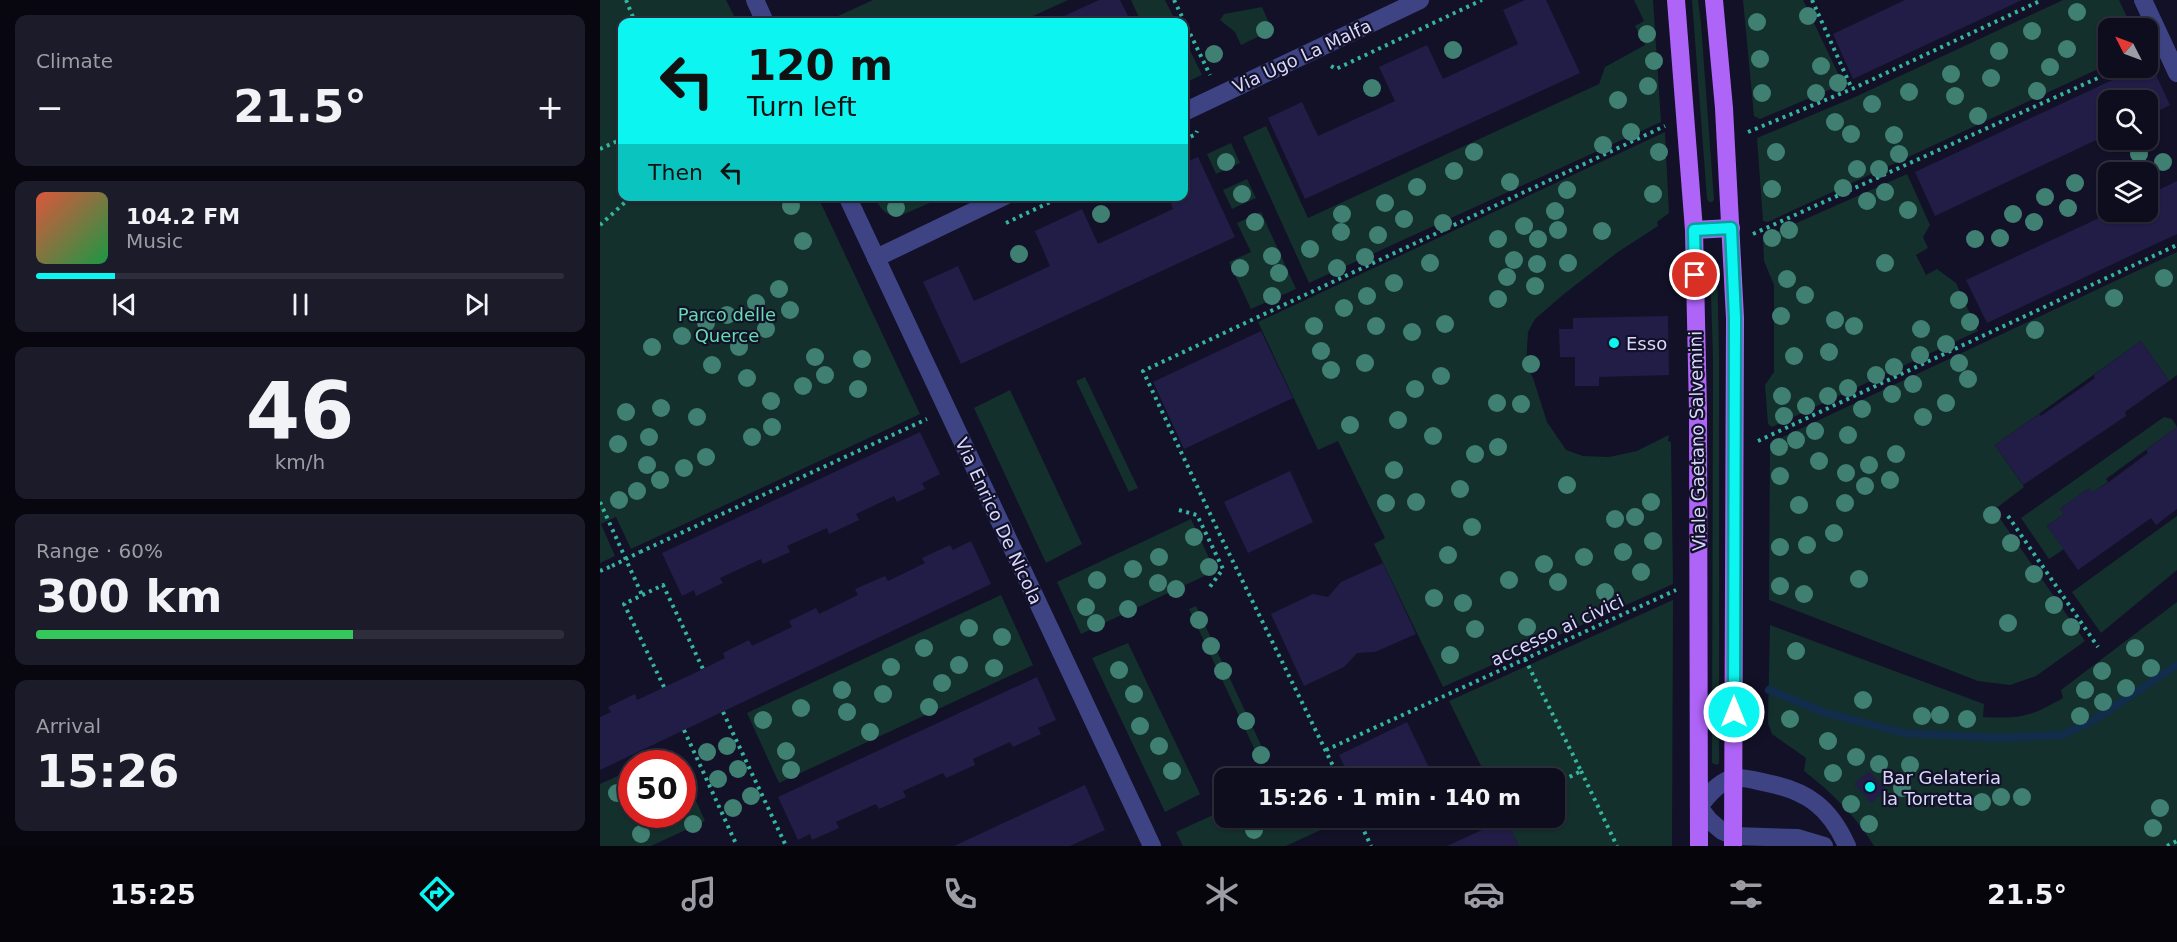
<!DOCTYPE html>
<html lang="en">
<head>
<meta charset="utf-8">
<style>
  :root { --surface:#0e0d1d; --page:#1c1b2a; --text:#f1f3f6; --muted:#9b9ca4; --line:#2e2d3b; --accent:#0df5f1 }
  body { margin:0; font-family:"DejaVu Sans",sans-serif; background:var(--page); color:var(--text); height:100vh; display:flex; flex-direction:column; font-size:22px; white-space:nowrap }
  * { box-sizing:border-box; margin:0 }
  p { font-size:20px; color:var(--muted) }
  .icon { flex:none; width:33px; height:33px; fill:none; stroke:currentColor; stroke-width:2; stroke-linecap:round; stroke-linejoin:round }
  .map { position:relative; flex:1; overflow:hidden }
  .side { display:flex; flex-direction:column; gap:15px; padding:15px; background:#080710; width:600px }
  .side>* { flex:none }
  .guide { position:absolute; left:18px; top:18px; width:570px; height:183px; border-radius:12px; box-shadow:0 2px 4px #0004,0 0 0 2px var(--line); background:#0df5f1; color:#111; overflow:hidden }
  .needle { width:39px; rotate:312deg }
  .tools { position:absolute; left:1498px; top:18px; display:grid; gap:12px }
  .tools a { display:grid; place-items:center; width:60px; height:60px; border-radius:12px; background:var(--surface); box-shadow:0 2px 4px #0004,0 0 0 2px var(--line); font-size:30px }
  .speed { position:absolute; left:18px; top:750px; display:flex; gap:12px; font-size:30px; font-weight:700; text-align:center }
  .speed>* { display:grid; place-content:center; width:78px; height:78px; border-radius:50%; background:var(--surface); box-shadow:0 2px 4px #0004,0 0 0 2px var(--line); line-height:1 }
  .speed .limit { border:9px solid #d22; background:#fff; color:#111 }
  .pin { position:absolute; display:grid; place-items:center; width:51px; height:51px; color:#fff; margin:-26px; border:3px solid #fff; border-radius:50%; box-shadow:0 2px 6px #0007 }
  .me { position:absolute; width:66px; margin:-33px; rotate:0deg; stroke-linejoin:round; filter:drop-shadow(0 0 4px #0008) }
  .turn { display:flex; align-items:center; gap:21px; height:126px; padding:0 30px; font-size:27px }
  .turn .icon { width:78px; height:78px; stroke-width:2.5 }
  .turn b { display:block; font-size:42px; line-height:51px }
  .then { display:flex; align-items:center; height:57px; padding:0 30px; background:#0003; gap:12px; font-size:22px }
  .big { font-size:45px; font-weight:700; line-height:1.1 }
  .side .card { flex:1; display:flex; flex-direction:column; justify-content:center; gap:9px; min-width:0; padding:0 21px; border-radius:12px; background:var(--page) }
  .side .dial { align-items:center; gap:0 }
  .dial b { font-size:78px; line-height:1 }
  .song { display:flex; align-items:center; gap:18px }
  .cover { width:72px; height:72px; border-radius:9px; background:linear-gradient(135deg,hsl(10 70% 55%),hsl(140 70% 35%)) }
  .played { height:6px; border-radius:3px; background:linear-gradient(90deg,var(--accent) 15%,var(--line) 15%) }
  .keys { display:flex; justify-content:space-around; direction:ltr }
  .heat { display:flex; justify-content:space-between; align-items:center; font-size:33px; direction:ltr }
  .charge { height:9px; border-radius:4px; background:linear-gradient(90deg,#34c759 60%,var(--line) 0) }
  .trip { position:absolute; left:614px; top:768px; width:351px; height:60px; border-radius:12px; background:var(--surface); box-shadow:0 2px 4px #0004,0 0 0 2px var(--line); font-weight:700; line-height:60px; text-align:center }
  .dock { display:flex; height:96px; justify-content:space-around; align-items:center; background:#06050c; color:var(--muted) }
  .dock .icon { width:42px; height:42px }
  .dock .current { color:var(--accent) }
  .dock b { font-size:27px; color:var(--text) }
  main { display:flex; flex:1; min-height:0 }
  .map>svg:first-child { display:block }
</style>
</head>
<body>
<main>
<section class="side">
<div class="card"><p>Climate</p>
<div class="heat"><a>−</a><b class="big">21.5°</b><a>+</a></div>
</div>
<div class="card">
<div class="song"><i class="cover"></i><div><b>104.2 FM</b><p>Music</p></div></div>
<div class="played"></div>
<div class="keys"><svg class="icon" aria-label="previous" viewBox="0 0 24 24"><path d="M18 5L8 12l10 7zM5 5v14"/></svg><svg class="icon" aria-label="pause" viewBox="0 0 24 24"><path d="M8 5v14M16 5v14"/></svg><svg class="icon" aria-label="next" viewBox="0 0 24 24"><path d="M6 5l10 7-10 7zM19 5v14"/></svg></div>
</div>
<div class="card dial"><b>46</b><p>km/h</p></div>
<div class="card"><p>Range · 60%</p><b class="big">300 km</b><div class="charge"></div></div>
<div class="card"><p>Arrival</p><b class="big">15:26</b></div>
</section>
<div class="map">
<svg width="1577" height="846" viewBox="0 0 1577 846">
  <rect width="100%" height="100%" fill="#121127"/>
  <!-- green -->
  <g fill="#14302c">
    <path d="M0 0H126L137 22H22V196L218 197 320 414 31 549 16 517 1 524 15 556 0 563Z"/>
    <path d="M273 0H468L420 22H225Z"/>
    <path d="M531 0H565L576 22H541Z"/>
    <path d="M1034 0H1053L1061 122 709 283 643 137 666 126 708 218 999 84 1005 67 1045 45 1035 26 1044 21Z"/>
    <path d="M1092 0H1098L1101 24 1114 200 1112 202H1109L1107 199Z"/>
    <path d="M1143 0H1203L1243 84 1160 119 1154 116Z"/>
    <path d="M1463 0H1519L1532 28H1509V64L1168 222 1163 221 1157 138 1255 97Z"/>
    <path d="M662 7 672 30 641 45 635 32 620 20 624 14Z"/>
    <path d="M584 38 602 75 584 83Z"/>
    <path d="M1065 132 1069 213 1057 222 1058 226 1018 252 964 294 935 319 928 332 926 365 933 378 947 422 966 450 983 456 1009 457 1037 451 1069 435 1068 441 1071 442 1073 584 843 687 774 544 785 538 738 441 718 450 658 322Z"/>
    <path d="M631 143 640 163 616 174 607 154Z"/>
    <path d="M1307 174 1330 225 1323 237 1328 248 1316 255 1326 275 1337 269 1356 283 1378 331 1172 427 1168 424 1165 385 1174 372V285L1164 261 1163 238Z"/>
    <path d="M647 179 656 198 632 209 623 190Z"/>
    <path d="M274 197H344L299 216C285 216 280 208 274 197Z"/>
    <path d="M661 212 696 289 651 309 629 262 651 252 637 223Z"/>
    <path d="M1577 252V375L1569 381 1541 341 1395 445 1424 487 1394 510 1485 641 1436 676 1410 685 1378 681 1169 600 1170 443Z"/>
    <path d="M1112 260 1117 262 1119 357V763L1117 765 1112 763 1113 359 1110 261Z"/>
    <path d="M485 377 538 488 529 492 476 381Z"/>
    <path d="M410 390 482 544 446 563 374 408Z"/>
    <path d="M1564 417 1572 419 1577 427 1506 479 1508 482 1492 493 1489 488 1460 509 1464 514 1447 526 1464 549 1449 559 1421 518Z"/>
    <path d="M1577 516V570L1501 633 1472 592Z"/>
    <path d="M591 519 615 571 481 634 457 582Z"/>
    <path d="M401 595 433 665 179 783 147 713Z"/>
    <path d="M1073 600 1072 846H919L905 818H954V778H887L849 701Z"/>
    <path d="M1577 602V846H1274C1256 816 1231 792 1204 771L1206 758 1172 734 1168 723 1170 625 1384 704 1383 717C1421 719 1430 717 1463 698L1461 690Z"/>
    <path d="M596 606 667 758 660 761 589 609Z"/>
    <path d="M528 643 600 794 565 812 492 658Z"/>
    <path d="M31 770 32 814H82L83 772 105 821 51 846H0V784Z"/>
    <path d="M624 810V818H736L738 822 686 846H583L576 832Z"/>
  </g>
  <g fill="none" stroke-linecap="round" stroke-linejoin="round">
    <!-- stream -->
    <path stroke="#112d4b" stroke-width="8" d="M1169 690 1223 712 1304 733 1400 738 1462 735 1494 720 1577 665"/>
  </g>
  <!-- building -->
  <g fill="#211d47">
    <path d="M499 0H520L531 22H451Z"/>
    <path d="M925 0H946L980 73 705 199 668 118 702 102 718 136 795 101 779 67 827 45 843 79 918 44 903 10Z"/>
    <path d="M1305 0H1422L1253 79 1233 34Z"/>
    <path d="M1550 62 1570 105 1548 116V100H1509V134L1335 216 1315 172 1538 68H1548Z"/>
    <path d="M598 157 635 237 361 364 323 282 358 266 374 301 450 266 435 231 482 209 498 244 573 209 568 196H584V163Z"/>
    <path d="M1577 181V234L1387 323 1366 280 1512 212H1548V195Z"/>
    <path d="M1068 316 1069 375 999 377V386H975V357H960L959 329H973V318Z"/>
    <path d="M661 331 693 398 584 449 553 382Z"/>
    <path d="M1541 341 1569 381 1525 412 1526 416 1423 485 1395 445 1439 414 1441 416 1495 378 1494 375Z"/>
    <path d="M1577 427V509L1556 525 1551 518 1478 570 1447 526 1464 514 1460 509 1489 488 1492 493 1509 482 1548 453 1546 450Z"/>
    <path d="M320 432 340 474 322 483 325 489 297 502 294 496 256 514 259 520 229 534 227 528 187 546 190 552 163 564 161 559 120 578 123 583 96 596 94 590 82 596 62 553Z"/>
    <path d="M690 471 713 522 648 553 624 502Z"/>
    <path d="M371 541 391 584 0 770V717L11 712 8 707 35 694 37 700 101 670 125 658 123 653 149 640 152 646 192 627 189 621 216 608 219 614 258 595 255 589 285 576 288 581 325 563 322 558 350 545 353 550Z"/>
    <path d="M783 563 816 634 775 652 757 653 744 667 704 686 671 614 713 594 728 597 741 582Z"/>
    <path d="M437 677 456 720 438 728 441 734 413 747 410 742 373 759 375 765 346 778 343 773 303 791 306 797 279 809 276 804 236 822 239 828 212 840 210 834 198 840 178 797Z"/>
    <path d="M807 722 834 778H750L739 755Z"/>
    <path d="M1269 771 1286 790 1271 803 1254 784Z"/>
    <path d="M485 785 505 830 470 846H354Z"/>
    <path d="M906 819 919 846H847Z"/>
  </g>
  <g fill="none" stroke-linecap="round" stroke-linejoin="round">
    <!-- path -->
    <g stroke="#35b49e" stroke-width="4" stroke-dasharray="3 4.5" stroke-linecap="butt">
      <path d="M26 0 35 22"/>
      <path d="M574 0 610 75"/>
      <path d="M1212 0 1252 89"/>
      <path d="M731 66 736 69 882 0"/>
      <path d="M1148 132 1252 89 1442 0"/>
      <path d="M584 140 596 134 597 131"/>
      <path d="M0 149 22 139"/>
      <path d="M406 223 463 196"/>
      <path d="M0 225 32 196"/>
      <path d="M1153 234 1520 68"/>
      <path d="M1158 441 1577 245"/>
      <path d="M0 502 42 595"/>
      <path d="M579 510 597 515 623 569 609 588"/>
      <path d="M1408 516 1498 647"/>
      <path d="M40 552 327 419"/>
      <path d="M0 571 12 566"/>
      <path d="M925 659 981 771 954 785"/>
      <path d="M64 687 24 604 63 585 103 669"/>
      <path d="M123 712 186 846"/>
      <path d="M84 730 137 846"/>
      <path d="M726 750 1076 590"/>
      <path d="M981 771 1017 846"/>
      <path d="M739 778 620 535 543 371 1065 126"/>
      <path d="M758 818 771 846"/>
      <path d="M1567 846 1577 841"/>
    </g>
    <!-- minor -->
    <g stroke="#3e4384" stroke-width="18">
      <path d="M155 0 165 22"/>
      <path d="M1543 0 1577 73"/>
      <path d="M584 112 820 0"/>
      <path d="M247 196 552 846"/>
      <path d="M276 258 405 196"/>
      <path d="M1224 846 1197 838 1134 836 1122 831 1109 820 1099 807C1107 796 1120 780 1135 778 1145 777 1157 781 1167 783 1208 791 1230 808 1247 846"/>
    </g>
    <!-- major -->
    <g stroke="#af64f8" stroke-width="18">
      <path d="M1076 0 1094 230 1098 410 1099 846"/>
      <path d="M1114 0 1124 108 1135 318 1133 846"/>
      <path d="M1094 230 1131 228"/>
    </g>
    <!-- path-bridge -->
    <path stroke="#35b49e" stroke-width="4" stroke-dasharray="3 4.5" stroke-linecap="butt" d="M12 566 40 552"/>
  </g>
  <!-- trees -->
  <g fill="#408072">
    <circle cx="1477" cy="12" r="9"/>
    <circle cx="1208" cy="16" r="9"/>
    <circle cx="1157" cy="22" r="9"/>
    <circle cx="665" cy="30" r="9"/>
    <circle cx="1432" cy="31" r="9"/>
    <circle cx="1047" cy="34" r="9"/>
    <circle cx="1467" cy="49" r="9"/>
    <circle cx="853" cy="50" r="9"/>
    <circle cx="1399" cy="51" r="9"/>
    <circle cx="614" cy="54" r="9"/>
    <circle cx="1160" cy="59" r="9"/>
    <circle cx="1054" cy="61" r="9"/>
    <circle cx="1221" cy="66" r="9"/>
    <circle cx="1450" cy="67" r="9"/>
    <circle cx="1351" cy="74" r="9"/>
    <circle cx="1391" cy="78" r="9"/>
    <circle cx="1238" cy="83" r="9"/>
    <circle cx="1048" cy="86" r="9"/>
    <circle cx="772" cy="88" r="9"/>
    <circle cx="1437" cy="91" r="9"/>
    <circle cx="1309" cy="92" r="9"/>
    <circle cx="1162" cy="93" r="9"/>
    <circle cx="1216" cy="93" r="9"/>
    <circle cx="1355" cy="96" r="9"/>
    <circle cx="1018" cy="100" r="9"/>
    <circle cx="1272" cy="104" r="9"/>
    <circle cx="1378" cy="116" r="9"/>
    <circle cx="1235" cy="122" r="9"/>
    <circle cx="1031" cy="132" r="9"/>
    <circle cx="1251" cy="134" r="9"/>
    <circle cx="1294" cy="135" r="9"/>
    <circle cx="1003" cy="145" r="9"/>
    <circle cx="874" cy="152" r="9"/>
    <circle cx="1059" cy="152" r="9"/>
    <circle cx="1176" cy="152" r="9"/>
    <circle cx="1299" cy="154" r="9"/>
    <circle cx="1539" cy="154" r="9"/>
    <circle cx="626" cy="162" r="9"/>
    <circle cx="1563" cy="162" r="9"/>
    <circle cx="1257" cy="169" r="9"/>
    <circle cx="1279" cy="169" r="9"/>
    <circle cx="854" cy="171" r="9"/>
    <circle cx="910" cy="182" r="9"/>
    <circle cx="1475" cy="183" r="9"/>
    <circle cx="817" cy="187" r="9"/>
    <circle cx="1243" cy="188" r="9"/>
    <circle cx="1172" cy="189" r="9"/>
    <circle cx="967" cy="190" r="9"/>
    <circle cx="1285" cy="192" r="9"/>
    <circle cx="642" cy="194" r="9"/>
    <circle cx="1053" cy="194" r="9"/>
    <circle cx="1445" cy="197" r="9"/>
    <circle cx="1267" cy="201" r="9"/>
    <circle cx="785" cy="203" r="9"/>
    <circle cx="191" cy="206" r="9"/>
    <circle cx="296" cy="208" r="9"/>
    <circle cx="1468" cy="208" r="9"/>
    <circle cx="1308" cy="210" r="9"/>
    <circle cx="955" cy="211" r="9"/>
    <circle cx="501" cy="214" r="9"/>
    <circle cx="742" cy="214" r="9"/>
    <circle cx="1413" cy="214" r="9"/>
    <circle cx="804" cy="219" r="9"/>
    <circle cx="655" cy="222" r="9"/>
    <circle cx="1434" cy="222" r="9"/>
    <circle cx="843" cy="223" r="9"/>
    <circle cx="924" cy="226" r="9"/>
    <circle cx="958" cy="230" r="9"/>
    <circle cx="1189" cy="230" r="9"/>
    <circle cx="1002" cy="231" r="9"/>
    <circle cx="741" cy="232" r="9"/>
    <circle cx="778" cy="235" r="9"/>
    <circle cx="1172" cy="238" r="9"/>
    <circle cx="1400" cy="238" r="9"/>
    <circle cx="898" cy="239" r="9"/>
    <circle cx="938" cy="239" r="9"/>
    <circle cx="1375" cy="239" r="9"/>
    <circle cx="203" cy="241" r="9"/>
    <circle cx="710" cy="249" r="9"/>
    <circle cx="419" cy="254" r="9"/>
    <circle cx="672" cy="256" r="9"/>
    <circle cx="765" cy="257" r="9"/>
    <circle cx="914" cy="260" r="9"/>
    <circle cx="830" cy="263" r="9"/>
    <circle cx="968" cy="263" r="9"/>
    <circle cx="1285" cy="263" r="9"/>
    <circle cx="937" cy="264" r="9"/>
    <circle cx="640" cy="268" r="9"/>
    <circle cx="737" cy="268" r="9"/>
    <circle cx="679" cy="273" r="9"/>
    <circle cx="907" cy="277" r="9"/>
    <circle cx="1564" cy="278" r="9"/>
    <circle cx="1187" cy="279" r="9"/>
    <circle cx="794" cy="283" r="9"/>
    <circle cx="935" cy="286" r="9"/>
    <circle cx="179" cy="289" r="9"/>
    <circle cx="1205" cy="295" r="9"/>
    <circle cx="672" cy="296" r="9"/>
    <circle cx="767" cy="296" r="9"/>
    <circle cx="1514" cy="298" r="9"/>
    <circle cx="898" cy="299" r="9"/>
    <circle cx="1359" cy="300" r="9"/>
    <circle cx="156" cy="303" r="9"/>
    <circle cx="744" cy="308" r="9"/>
    <circle cx="190" cy="310" r="9"/>
    <circle cx="127" cy="315" r="9"/>
    <circle cx="1181" cy="316" r="9"/>
    <circle cx="1235" cy="320" r="9"/>
    <circle cx="1370" cy="322" r="9"/>
    <circle cx="106" cy="323" r="9"/>
    <circle cx="845" cy="324" r="9"/>
    <circle cx="714" cy="326" r="9"/>
    <circle cx="776" cy="326" r="9"/>
    <circle cx="1254" cy="326" r="9"/>
    <circle cx="166" cy="329" r="9"/>
    <circle cx="1321" cy="329" r="9"/>
    <circle cx="1435" cy="330" r="9"/>
    <circle cx="812" cy="332" r="9"/>
    <circle cx="82" cy="336" r="9"/>
    <circle cx="1346" cy="344" r="9"/>
    <circle cx="52" cy="347" r="9"/>
    <circle cx="139" cy="347" r="9"/>
    <circle cx="721" cy="351" r="9"/>
    <circle cx="1229" cy="352" r="9"/>
    <circle cx="1320" cy="355" r="9"/>
    <circle cx="1194" cy="356" r="9"/>
    <circle cx="215" cy="357" r="9"/>
    <circle cx="262" cy="359" r="9"/>
    <circle cx="765" cy="363" r="9"/>
    <circle cx="1359" cy="363" r="9"/>
    <circle cx="931" cy="364" r="9"/>
    <circle cx="112" cy="365" r="9"/>
    <circle cx="1294" cy="367" r="9"/>
    <circle cx="731" cy="370" r="9"/>
    <circle cx="225" cy="375" r="9"/>
    <circle cx="1276" cy="375" r="9"/>
    <circle cx="841" cy="376" r="9"/>
    <circle cx="147" cy="378" r="9"/>
    <circle cx="1368" cy="379" r="9"/>
    <circle cx="1313" cy="384" r="9"/>
    <circle cx="203" cy="386" r="9"/>
    <circle cx="1248" cy="388" r="9"/>
    <circle cx="258" cy="389" r="9"/>
    <circle cx="815" cy="389" r="9"/>
    <circle cx="1292" cy="394" r="9"/>
    <circle cx="1182" cy="396" r="9"/>
    <circle cx="1228" cy="396" r="9"/>
    <circle cx="171" cy="401" r="9"/>
    <circle cx="897" cy="403" r="9"/>
    <circle cx="1346" cy="403" r="9"/>
    <circle cx="921" cy="404" r="9"/>
    <circle cx="1206" cy="406" r="9"/>
    <circle cx="61" cy="408" r="9"/>
    <circle cx="1262" cy="409" r="9"/>
    <circle cx="26" cy="412" r="9"/>
    <circle cx="1184" cy="416" r="9"/>
    <circle cx="97" cy="417" r="9"/>
    <circle cx="1323" cy="417" r="9"/>
    <circle cx="798" cy="420" r="9"/>
    <circle cx="750" cy="425" r="9"/>
    <circle cx="172" cy="427" r="9"/>
    <circle cx="1215" cy="431" r="9"/>
    <circle cx="1248" cy="435" r="9"/>
    <circle cx="833" cy="436" r="9"/>
    <circle cx="49" cy="437" r="9"/>
    <circle cx="152" cy="437" r="9"/>
    <circle cx="1196" cy="440" r="9"/>
    <circle cx="18" cy="444" r="9"/>
    <circle cx="898" cy="447" r="9"/>
    <circle cx="1179" cy="447" r="9"/>
    <circle cx="875" cy="454" r="9"/>
    <circle cx="1296" cy="454" r="9"/>
    <circle cx="106" cy="457" r="9"/>
    <circle cx="1219" cy="461" r="9"/>
    <circle cx="47" cy="465" r="9"/>
    <circle cx="1269" cy="465" r="9"/>
    <circle cx="84" cy="468" r="9"/>
    <circle cx="794" cy="470" r="9"/>
    <circle cx="1246" cy="473" r="9"/>
    <circle cx="1180" cy="476" r="9"/>
    <circle cx="60" cy="480" r="9"/>
    <circle cx="1290" cy="480" r="9"/>
    <circle cx="967" cy="485" r="9"/>
    <circle cx="1265" cy="486" r="9"/>
    <circle cx="860" cy="489" r="9"/>
    <circle cx="37" cy="491" r="9"/>
    <circle cx="19" cy="500" r="9"/>
    <circle cx="816" cy="502" r="9"/>
    <circle cx="1051" cy="502" r="9"/>
    <circle cx="786" cy="503" r="9"/>
    <circle cx="1245" cy="503" r="9"/>
    <circle cx="1199" cy="505" r="9"/>
    <circle cx="1392" cy="515" r="9"/>
    <circle cx="1035" cy="517" r="9"/>
    <circle cx="1015" cy="519" r="9"/>
    <circle cx="872" cy="527" r="9"/>
    <circle cx="1234" cy="533" r="9"/>
    <circle cx="594" cy="537" r="9"/>
    <circle cx="1053" cy="541" r="9"/>
    <circle cx="1411" cy="543" r="9"/>
    <circle cx="1207" cy="545" r="9"/>
    <circle cx="1180" cy="547" r="9"/>
    <circle cx="1023" cy="552" r="9"/>
    <circle cx="848" cy="555" r="9"/>
    <circle cx="559" cy="557" r="9"/>
    <circle cx="984" cy="557" r="9"/>
    <circle cx="944" cy="564" r="9"/>
    <circle cx="609" cy="567" r="9"/>
    <circle cx="533" cy="569" r="9"/>
    <circle cx="1041" cy="572" r="9"/>
    <circle cx="1434" cy="574" r="9"/>
    <circle cx="1259" cy="579" r="9"/>
    <circle cx="497" cy="580" r="9"/>
    <circle cx="909" cy="580" r="9"/>
    <circle cx="958" cy="582" r="9"/>
    <circle cx="558" cy="583" r="9"/>
    <circle cx="1180" cy="586" r="9"/>
    <circle cx="576" cy="589" r="9"/>
    <circle cx="1005" cy="592" r="9"/>
    <circle cx="1204" cy="594" r="9"/>
    <circle cx="834" cy="598" r="9"/>
    <circle cx="863" cy="603" r="9"/>
    <circle cx="1454" cy="605" r="9"/>
    <circle cx="486" cy="607" r="9"/>
    <circle cx="528" cy="609" r="9"/>
    <circle cx="599" cy="620" r="9"/>
    <circle cx="496" cy="623" r="9"/>
    <circle cx="1408" cy="623" r="9"/>
    <circle cx="927" cy="627" r="9"/>
    <circle cx="1471" cy="627" r="9"/>
    <circle cx="369" cy="628" r="9"/>
    <circle cx="875" cy="629" r="9"/>
    <circle cx="402" cy="637" r="9"/>
    <circle cx="611" cy="646" r="9"/>
    <circle cx="324" cy="648" r="9"/>
    <circle cx="1535" cy="648" r="9"/>
    <circle cx="1196" cy="651" r="9"/>
    <circle cx="850" cy="655" r="9"/>
    <circle cx="359" cy="665" r="9"/>
    <circle cx="291" cy="667" r="9"/>
    <circle cx="394" cy="668" r="9"/>
    <circle cx="1551" cy="668" r="9"/>
    <circle cx="519" cy="670" r="9"/>
    <circle cx="623" cy="671" r="9"/>
    <circle cx="1502" cy="671" r="9"/>
    <circle cx="342" cy="683" r="9"/>
    <circle cx="1526" cy="688" r="9"/>
    <circle cx="242" cy="690" r="9"/>
    <circle cx="1485" cy="690" r="9"/>
    <circle cx="283" cy="694" r="9"/>
    <circle cx="534" cy="694" r="9"/>
    <circle cx="1263" cy="700" r="9"/>
    <circle cx="1503" cy="702" r="9"/>
    <circle cx="329" cy="707" r="9"/>
    <circle cx="201" cy="708" r="9"/>
    <circle cx="247" cy="712" r="9"/>
    <circle cx="1340" cy="715" r="9"/>
    <circle cx="1322" cy="716" r="9"/>
    <circle cx="1480" cy="716" r="9"/>
    <circle cx="1190" cy="719" r="9"/>
    <circle cx="1367" cy="719" r="9"/>
    <circle cx="163" cy="720" r="9"/>
    <circle cx="646" cy="721" r="9"/>
    <circle cx="540" cy="726" r="9"/>
    <circle cx="270" cy="732" r="9"/>
    <circle cx="1228" cy="741" r="9"/>
    <circle cx="127" cy="746" r="9"/>
    <circle cx="559" cy="746" r="9"/>
    <circle cx="186" cy="751" r="9"/>
    <circle cx="107" cy="752" r="9"/>
    <circle cx="661" cy="755" r="9"/>
    <circle cx="1256" cy="757" r="9"/>
    <circle cx="1279" cy="764" r="9"/>
    <circle cx="1310" cy="765" r="9"/>
    <circle cx="138" cy="769" r="9"/>
    <circle cx="191" cy="770" r="9"/>
    <circle cx="572" cy="771" r="9"/>
    <circle cx="1233" cy="773" r="9"/>
    <circle cx="118" cy="779" r="9"/>
    <circle cx="1302" cy="788" r="9"/>
    <circle cx="17" cy="793" r="9"/>
    <circle cx="151" cy="796" r="9"/>
    <circle cx="1401" cy="797" r="9"/>
    <circle cx="1422" cy="797" r="9"/>
    <circle cx="1382" cy="802" r="9"/>
    <circle cx="1251" cy="804" r="9"/>
    <circle cx="133" cy="808" r="9"/>
    <circle cx="1560" cy="808" r="9"/>
    <circle cx="93" cy="824" r="9"/>
    <circle cx="1269" cy="824" r="9"/>
    <circle cx="1553" cy="828" r="9"/>
    <circle cx="654" cy="830" r="9"/>
    <circle cx="41" cy="834" r="9"/>
  </g>
  <g fill="none" stroke-linecap="round" stroke-linejoin="round">
    <!-- route casing -->
    <g stroke="#089f9d" stroke-width="15">
      <path id="route" d="M1095 275 1094 230 1131 228 1135 318 1134 712"/>
    </g>
    <!-- route -->
    <use href="#route" stroke="#0df5f1" stroke-width="10"/>
  </g>
  <!-- markers -->
  <g fill="#0df5f1" stroke="#121127" stroke-width="2">
    <circle cx="1014" cy="343" r="6"/>
    <circle cx="1270" cy="787" r="6"/>
  </g>
  <g text-anchor="middle" dominant-baseline="central" stroke-width="4.5" stroke-linejoin="round" paint-order="stroke">
    <!-- street labels -->
    <g font-size="18" fill="#d8d8fd" stroke="#121127">
      <text transform="translate(702 56) rotate(-25)">Via Ugo La Malfa</text>
      <text transform="translate(1097 441) rotate(-91)">Viale Gaetano Salvemini</text>
      <text transform="translate(399 521) rotate(65)">Via Enrico De Nicola</text>
      <text transform="translate(957 630) rotate(-25)">accesso ai civici</text>
    </g>
    <!-- park labels -->
    <g font-size="18" fill="#66dbb0" stroke="#121127">
      <text x="127" y="314">Parco delle<tspan x="127" dy="21">Querce</tspan></text>
    </g>
    <!-- poi labels -->
    <g font-size="18" fill="#d8d8fd" stroke="#121127" text-anchor="start">
      <text x="1026" y="343">Esso</text>
      <text x="1282" y="777">Bar Gelateria<tspan x="1282" dy="21">la Torretta</tspan></text>
    </g>
  </g>
</svg>
<div class="tools">
<a><svg class="needle" viewBox="-14 -14 28 28"><path d="M0-13l5 13h-10z" fill="#e53935"/><path d="M0 13l5-13h-10z" fill="#9b9ca4"/></svg></a>
<a><svg class="icon" aria-label="search" viewBox="0 0 24 24"><circle cx="10" cy="10" r="6"/><path d="M15 15l6 6"/></svg></a>
<a><svg class="icon" aria-label="layers" viewBox="0 0 24 24"><path d="M12 4l9 5-9 5-9-5zM3 14l9 5 9-5"/></svg></a>
</div>
<div class="speed"><div class="limit">50</div></div>
<div class="pin" style="left:1095px;top:275px;background:#d93025"><svg class="icon" aria-label="arrive" viewBox="0 0 24 24"><path d="M6 21V4h12l-3 4 3 4H6"/></svg></div>
<svg class="me" style="left:1134px;top:712px" viewBox="-20 -20 40 40"><circle r="17" fill="#0df5f1" stroke="#fff" stroke-width="3"/><path d="M0-11L8 9 0 5-8 9z" fill="#fff"/></svg>
<div class="trip">15:26 · 1 min · 140 m</div>
<div class="guide">
<div class="turn"><svg class="icon" aria-label="left" viewBox="0 0 24 24"><path d="M17 20v-9H6M10 6l-5 5 5 5"/></svg><div><b>120 m</b>Turn left</div></div>
<div class="then">Then<svg class="icon" aria-label="left" viewBox="0 0 24 24"><path d="M17 20v-9H6M10 6l-5 5 5 5"/></svg></div>
</div>
</div>
</main>
<nav class="dock">
<b>15:25</b>
<svg class="icon current" aria-label="directions" viewBox="0 0 24 24"><path d="M12 3l9 9-9 9-9-9zM9 14v-3h6M13 9l2 2-2 2"/></svg>
<svg class="icon" aria-label="music" viewBox="0 0 24 24"><path d="M9 18V5l10-2v13"/><circle cx="6" cy="18" r="3"/><circle cx="16" cy="16" r="3"/></svg>
<svg class="icon" aria-label="phone" viewBox="0 0 24 24"><path d="M5 4h4l2 5-3 2q2 4 5 5l2-3 5 2v4C11 20 4 13 5 4z"/></svg>
<svg class="icon" aria-label="climate" viewBox="0 0 24 24"><path d="M12 3v18M4 7l16 10M4 17L20 7"/></svg>
<svg class="icon" aria-label="car" viewBox="0 0 24 24"><path d="M5 17H2v-5l4-1 3-4h7l3 4 3 1v5h-3M9 17h6M6 11h13"/><circle cx="7" cy="17" r="2"/><circle cx="17" cy="17" r="2"/></svg>
<svg class="icon" aria-label="filters" viewBox="0 0 24 24"><path d="M4 7h16M4 17h16"/><circle cx="9" cy="7" r="2"/><circle cx="15" cy="17" r="2"/></svg>
<b>21.5°</b>
</nav>
</body>
</html>
